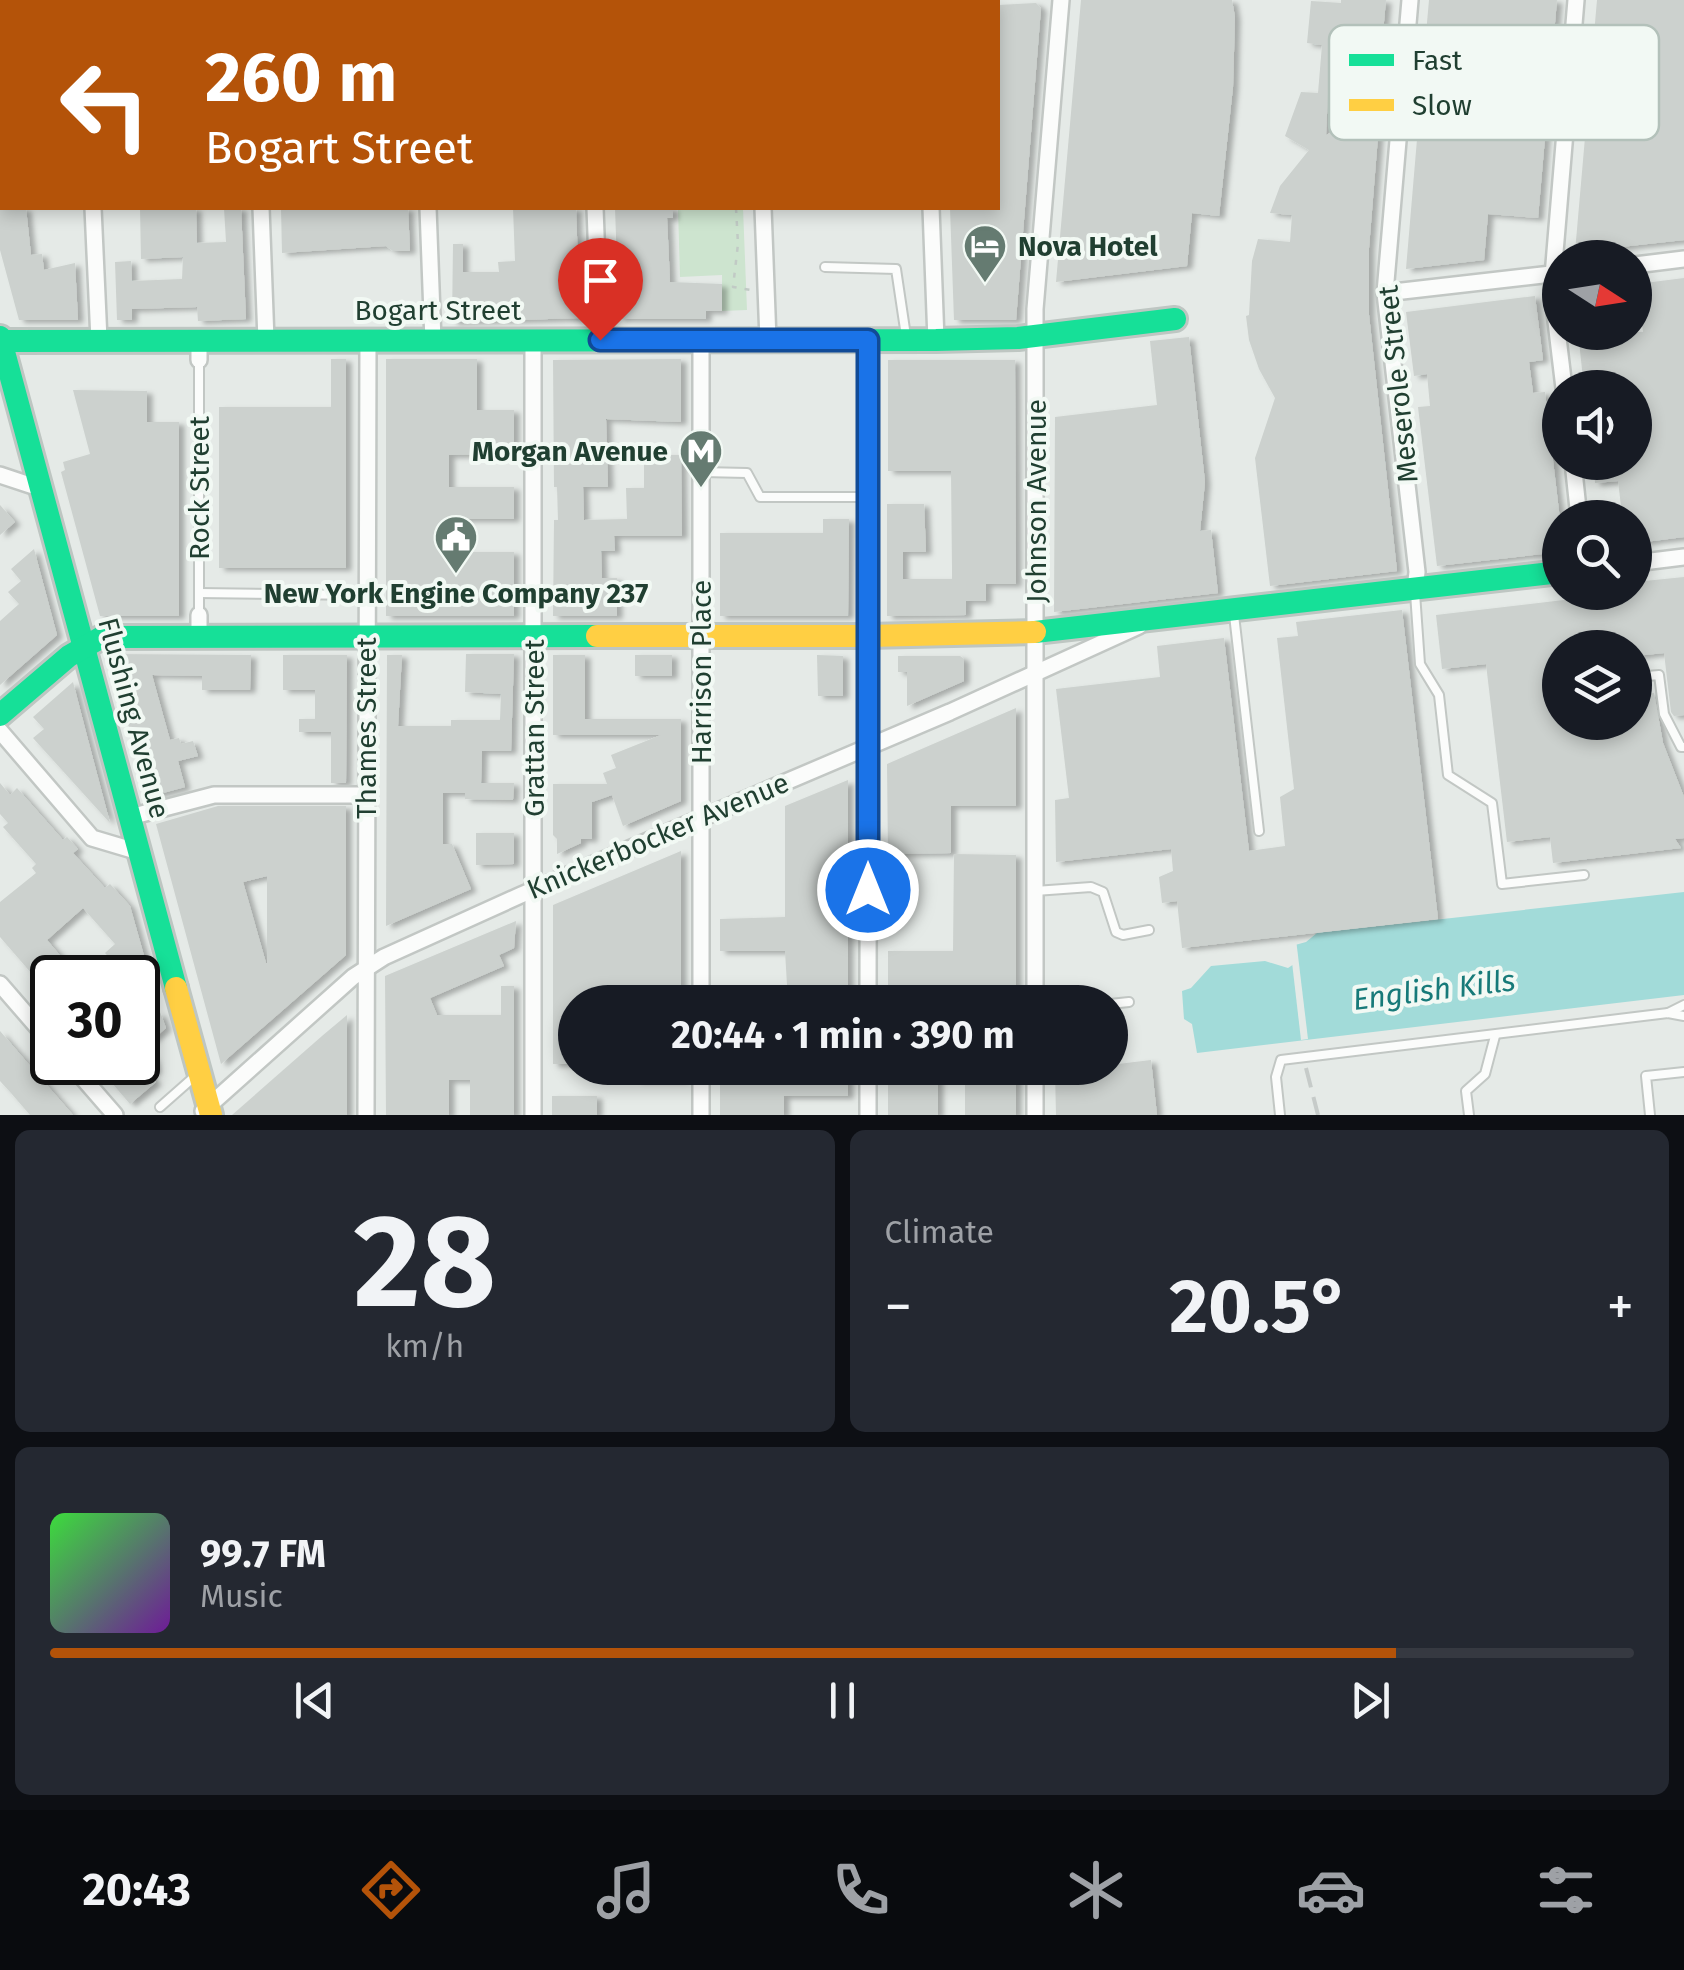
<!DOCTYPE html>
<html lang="en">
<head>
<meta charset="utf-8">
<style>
  :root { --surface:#171b24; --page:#242831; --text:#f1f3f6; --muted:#9ea1a6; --line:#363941; --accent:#b45309 }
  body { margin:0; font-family:"Fira Sans",sans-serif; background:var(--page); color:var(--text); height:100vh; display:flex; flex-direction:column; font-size:38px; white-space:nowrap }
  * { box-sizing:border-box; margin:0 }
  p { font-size:32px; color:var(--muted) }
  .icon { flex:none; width:55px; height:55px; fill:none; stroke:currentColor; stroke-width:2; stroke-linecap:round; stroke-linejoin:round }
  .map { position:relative; height:1115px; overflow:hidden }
  .drawer { display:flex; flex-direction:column; gap:15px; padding:15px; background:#0d0f14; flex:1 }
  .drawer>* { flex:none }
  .hud { position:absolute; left:0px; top:0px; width:1000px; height:210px; box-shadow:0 5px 15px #0003; background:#b45309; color:#fff; overflow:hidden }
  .needle { width:65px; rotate:102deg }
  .tools { position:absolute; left:1542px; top:240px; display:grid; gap:20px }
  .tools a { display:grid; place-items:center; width:110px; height:110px; border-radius:50%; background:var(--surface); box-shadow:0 5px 15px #0003; font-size:50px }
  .speed { position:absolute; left:30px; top:955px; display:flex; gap:20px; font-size:50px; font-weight:700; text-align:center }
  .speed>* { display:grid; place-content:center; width:130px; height:130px; border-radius:50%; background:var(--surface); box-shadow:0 5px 15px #0003; line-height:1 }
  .speed .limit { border:5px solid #111; border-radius:15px; background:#fff; color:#111 }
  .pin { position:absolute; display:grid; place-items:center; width:85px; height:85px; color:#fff; margin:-102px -42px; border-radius:50% 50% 50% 0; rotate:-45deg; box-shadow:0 0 10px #0007 }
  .pin .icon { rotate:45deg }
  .me { position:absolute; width:110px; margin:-55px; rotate:0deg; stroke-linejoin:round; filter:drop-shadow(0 0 8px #0008) }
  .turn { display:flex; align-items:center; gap:35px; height:210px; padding:0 40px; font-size:45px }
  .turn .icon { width:130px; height:130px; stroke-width:2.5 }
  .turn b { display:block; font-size:70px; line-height:85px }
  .big { font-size:75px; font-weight:700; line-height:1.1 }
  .drawer .tile { flex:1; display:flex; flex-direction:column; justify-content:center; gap:15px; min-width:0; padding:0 35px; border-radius:15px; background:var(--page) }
  .drawer .dial { align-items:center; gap:0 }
  .dial b { font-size:130px; line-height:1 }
  .song { display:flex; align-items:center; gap:30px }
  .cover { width:120px; height:120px; border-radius:15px; background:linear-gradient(135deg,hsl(120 70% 55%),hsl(280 70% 35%)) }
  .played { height:10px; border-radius:5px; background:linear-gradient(90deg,var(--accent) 85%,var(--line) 85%) }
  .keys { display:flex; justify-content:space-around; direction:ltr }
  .heat { display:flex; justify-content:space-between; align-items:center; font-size:55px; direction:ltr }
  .drawer .tiles { flex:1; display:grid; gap:15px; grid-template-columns:1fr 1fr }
  .tile:last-child { grid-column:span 2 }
  .trip { position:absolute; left:558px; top:985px; width:570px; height:100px; border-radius:50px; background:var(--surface); box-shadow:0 5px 15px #0003; font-weight:700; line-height:100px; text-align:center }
  .menu { display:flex; height:160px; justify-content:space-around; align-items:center; background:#090b0e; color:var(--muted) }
  .menu .icon { width:70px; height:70px }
  .menu .selected { color:var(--accent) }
  .menu b { font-size:45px; color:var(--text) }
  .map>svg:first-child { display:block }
</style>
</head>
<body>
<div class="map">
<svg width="1684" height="1115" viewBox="0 0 1684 1115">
  <defs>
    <filter id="shadow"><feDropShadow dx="5.5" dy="3" stdDeviation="2.5" flood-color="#0004"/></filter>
  </defs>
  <rect width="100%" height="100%" fill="#e5eae7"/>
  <!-- green -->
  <path fill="#cde4cf" d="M678 208H743L747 310 722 311V275L680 277Z"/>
  <!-- water -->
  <path fill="#a2dbd9" d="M1684 892V995L1197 1053 1192 1024 1184 1019 1182 991 1191 988 1211 966 1265 961 1288 968 1297 962 1295 945 1306 942 1317 933Z"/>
  <!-- pier -->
  <path fill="#e5eae7" d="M1296 939 1308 1039 1301 1040 1290 945Z"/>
  <!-- building -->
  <g fill="#ccd1ce" fill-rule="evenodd" filter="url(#shadow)">
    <path d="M1081 0H1232L1235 17 1233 87 1219 216 1192 213 1187 266 1056 282Z"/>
    <path d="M1341 0H1386L1377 98 1328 94 1326 135 1376 109 1375 123 1379 124 1369 248V315L1397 571 1270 586 1255 458 1275 398 1259 369 1249 340 1246 316 1249 315 1252 261 1258 239 1290 242 1292 215 1270 213 1280 186 1309 150 1285 136 1301 92 1318 93 1322 45 1307 43 1311 1 1341 3Z"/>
    <path d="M1429 0H1557L1538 218 1488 214 1484 260 1406 269 1420 104 1483 109 1485 84 1422 79Z"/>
    <path d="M1597 0H1684V240L1575 252Z"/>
    <path d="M1036 3 1041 8 1016 320H954L950 208H998V5Z"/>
    <path d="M0 208H26L31 255 42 254 44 270 75 263 78 320H19L0 250Z"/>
    <path d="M140 208H196L197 243 226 242 224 208H241L246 319 198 321 197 307 132 309V320H117L115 262 131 261 132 281 182 279 183 257 141 259Z"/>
    <path d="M281 208H408L410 251H393L386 246 282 253Z"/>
    <path d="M513 208H576L580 318 452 322 453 244H463V272H499L498 262 515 261Z"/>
    <path d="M615 208H673V218H667L670 282 722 284V311H706V319H619Z"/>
    <path d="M1684 278V537L1637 543 1635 518H1612L1611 507 1621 506 1618 481 1595 483 1594 467 1595 462H1635V388H1584L1578 332H1643L1637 284Z"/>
    <path d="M1535 296 1543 360 1529 362 1533 393 1545 392 1560 520V552L1437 566 1418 407 1430 406 1427 374 1414 376 1406 312Z"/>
    <path d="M1189 337 1205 482 1200 531 1211 530 1218 593 1054 612 1055 417 1157 405 1150 341Z"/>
    <path d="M331 359H346V568H219V407H331Z"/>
    <path d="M386 359H477V410H514V454L449 455V487H514V519H449V552H514V616H386Z"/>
    <path d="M681 359V422L606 419 608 487H583L584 520 627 519 626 488H644V455H681L682 536H614L615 551H601L602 578H617V616H553L554 520H558L557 487H554L553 360Z"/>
    <path d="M888 360H1015L1016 584H986V601H966V615L887 616V504H924L926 552H903V579H952V568L951 471H888Z"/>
    <path d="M73 390 147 391V422H179V616H100L61 472 65 470 63 462 90 454Z"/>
    <path d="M0 505 15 522 0 535Z"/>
    <path d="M823 519H849L848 616H720V533H823Z"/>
    <path d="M34 549 57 635 0 685V621L19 604 8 592 21 581 11 569Z"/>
    <path d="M1684 577V715L1674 716 1671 712 1664 653 1635 656V648H1560V722H1635V695L1654 693 1663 743 1684 797V838L1675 839 1681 848 1553 863 1550 837 1507 842 1486 664 1442 669 1436 615 1589 597 1588 592H1635V582Z"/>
    <path d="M1402 610 1438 919 1182 948 1177 901 1162 903 1159 877 1173 871 1171 849 1056 862 1055 800 1069 798 1056 689 1160 677 1157 646 1224 638 1249 851 1285 846 1280 797 1294 789 1277 638 1298 636 1296 622Z"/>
    <path d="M109 654 251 655 250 690H202V676L152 675 170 740 179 738 181 744 193 741 198 756 178 761 185 787 148 797Z"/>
    <path d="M466 654H514L511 751H482L481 783H514L513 800 465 799V793H443V844H452L471 889 386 926 387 655H402L398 726H451V720H500L501 694 465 692Z"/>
    <path d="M283 655H347L346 783H331V732H299V719H315V690H283Z"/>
    <path d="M553 655H585V719H681V801L623 826 612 795 592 802V839H581V843L557 854V839L553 835V784H607L603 773 616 768 611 755 661 735H553Z"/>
    <rect x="635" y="655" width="37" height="21"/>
    <path d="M817 655 843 656V696H818Z"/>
    <path d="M898 656H960L964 659V681L907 706V672H898Z"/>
    <path d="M73 682 87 736 110 823 33 738 44 729 33 717Z"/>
    <path d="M1016 708V806H951V853L888 854 887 764Z"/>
    <path d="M848 780V1002H788L785 951H720V919L785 917V806Z"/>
    <path d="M0 783 10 795 17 788 63 840 67 837 78 849 73 853 105 888 110 884 130 906 150 977 138 988V978H117L110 970 116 965 105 953 115 944 83 908 47 940 69 966 76 959 84 967 76 974 80 978H52V997L0 937V902L36 873 32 868 36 864 3 827 8 823 0 814Z"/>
    <path d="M218 806H346V955L221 1064 156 824ZM267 876V963H266L243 882Z"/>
    <path d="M476 833H514V864L476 865Z"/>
    <path d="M681 851V1002H575V1064H553V905Z"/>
    <path d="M954 854 1016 855V1002H888V951H953Z"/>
    <path d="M516 921 514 948 499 955 504 966 430 998 437 1015H501V986H514V1115H470V1080H449V1115H386L385 976Z"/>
    <path d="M160 1012 166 1028 145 1046 138 1038V1032Z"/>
    <path d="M347 1015V1115H232L322 1036Z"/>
    <path d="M0 1031 25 1060 73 1115H30L11 1093 0 1081Z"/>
    <path d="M144 1047 154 1059 156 1070 150 1075 156 1082 130 1104 94 1062H138V1053Z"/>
    <path d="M1151 1060 1157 1115H1056L1055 1071 1110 1068V1065Z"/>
    <rect x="637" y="1068" width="45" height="12"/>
    <path d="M720 1068H848V1096H784V1115H720Z"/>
    <rect x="888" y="1068" width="50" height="47"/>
    <rect x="965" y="1068" width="51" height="47"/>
    <rect x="552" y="1096" width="45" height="19"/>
  </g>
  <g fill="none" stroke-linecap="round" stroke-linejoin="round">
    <!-- lane casing -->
    <g stroke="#c2c7c4" stroke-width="12">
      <g id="lane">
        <path d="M825 267 896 269 906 336"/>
        <path d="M702 472 747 473 760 497H868"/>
        <path d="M199 593 367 595"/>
        <path d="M1415 593 1420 664 1439 695 1448 775 1492 803 1502 884 1584 875"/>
        <path d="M199 615V360"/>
        <path d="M1234 615 1259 831"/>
        <path d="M1635 677 1659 675 1664 714 1681 747H1684"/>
        <path d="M1035 891 1091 887 1103 892 1116 932 1123 935 1149 930"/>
        <path d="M1110 1004 1129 1002"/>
        <path d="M1668 1013 1684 1005"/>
        <path d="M160 1107 194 1077"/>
        <path d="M1280 1115 1276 1077 1281 1060 1668 1013 1684 1016"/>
        <path d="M1469 1115 1466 1091 1485 1074 1495 1036"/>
        <path d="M1650 1115 1646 1076 1684 1072"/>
      </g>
    </g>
    <!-- street casing -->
    <g stroke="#c2c7c4" stroke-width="20">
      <g id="street">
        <path d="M86 0V2"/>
        <path d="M253 0V2"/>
        <path d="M420 0V2"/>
        <path d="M755 0V2"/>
        <path d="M922 0V2"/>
        <path d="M1410 0 1385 293 1417 572 1415 589"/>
        <path d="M522 2 588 0"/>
        <path d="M0 91 2 90"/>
        <path d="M93 208 99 340"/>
        <path d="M261 208 266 340"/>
        <path d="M428 208 433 341"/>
        <path d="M595 208 600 340"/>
        <path d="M763 208 768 340"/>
        <path d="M931 208 936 340"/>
        <path d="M1635 265 1684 259"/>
        <path d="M1385 293 1560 273"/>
        <path d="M199 340V360"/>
        <path d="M1564 388 1552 288 1576 0"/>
        <path d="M1573 462 1579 518"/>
        <path d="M0 475 39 488"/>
        <path d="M1635 563 1684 557"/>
        <path d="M199 615V636"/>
        <path d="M0 731 92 838 139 852"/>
        <path d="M130 817 214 795H366"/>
        <path d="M0 984 52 1044"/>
        <path d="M701 1002V341"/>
        <path d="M868 1002 869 340"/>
        <path d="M1035 1002V309L1061 0"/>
        <path d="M69 1062 115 1115"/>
        <path d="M1035 1068V1115"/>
        <path d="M203 1111 353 977 384 957 521 895 950 712 1139 626"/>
        <path d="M366 1115 368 341"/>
        <path d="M533 1115V340"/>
        <path d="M701 1115V1068"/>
        <path d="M868 1115V1068"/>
      </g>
    </g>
    <!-- fast casing -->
    <g stroke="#bec6c2" stroke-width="28">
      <g id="fast">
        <path d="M0 337 176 988"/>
        <path d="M1 341 936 340 1018 338 1175 319"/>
        <path d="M1035 632 1560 572"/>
        <path d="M0 715 69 656 102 637 597 636"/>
      </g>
    </g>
    <!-- slow casing -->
    <g stroke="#bec6c2" stroke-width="28">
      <g id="slow">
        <path d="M597 636H868L1035 632"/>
        <path d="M176 988 211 1115"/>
      </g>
    </g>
    <!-- path -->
    <path stroke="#c1cac5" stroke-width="2.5" stroke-dasharray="5 8" stroke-linecap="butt" d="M736 208 738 244 733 287 751 290"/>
    <!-- lane -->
    <use href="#lane" stroke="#fbfcfb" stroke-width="8"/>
    <!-- street -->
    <use href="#street" stroke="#fbfcfb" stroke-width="15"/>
    <!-- fast -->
    <use href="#fast" stroke="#16e098" stroke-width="22"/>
    <!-- slow -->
    <use href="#slow" stroke="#ffcf43" stroke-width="22"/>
    <!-- rail -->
    <path stroke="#c6cbc9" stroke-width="4" stroke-dasharray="20 10" stroke-linecap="butt" d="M1306 1068 1318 1115"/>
  </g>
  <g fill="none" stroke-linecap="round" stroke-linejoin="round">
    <!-- route casing -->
    <g stroke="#114b97" stroke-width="25">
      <path id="route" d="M600 340H868V890"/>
    </g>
    <!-- route -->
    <use href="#route" stroke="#1a73e8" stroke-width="18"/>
  </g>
  <!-- icons -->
  <defs>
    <g id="hotel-pin" transform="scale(2.25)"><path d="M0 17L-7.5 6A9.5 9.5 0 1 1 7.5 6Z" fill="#657b71" stroke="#f2f9f4"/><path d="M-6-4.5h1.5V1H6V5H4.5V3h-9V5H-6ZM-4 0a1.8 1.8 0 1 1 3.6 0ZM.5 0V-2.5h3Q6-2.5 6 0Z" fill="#fff"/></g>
    <g id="metro-pin" transform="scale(2.25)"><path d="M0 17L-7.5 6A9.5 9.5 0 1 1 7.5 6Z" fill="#657b71" stroke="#f2f9f4"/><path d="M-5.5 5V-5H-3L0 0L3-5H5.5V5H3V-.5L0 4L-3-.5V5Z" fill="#fff"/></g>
    <g id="civic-pin" transform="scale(2.25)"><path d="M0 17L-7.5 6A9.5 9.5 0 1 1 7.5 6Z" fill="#657b71" stroke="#f2f9f4"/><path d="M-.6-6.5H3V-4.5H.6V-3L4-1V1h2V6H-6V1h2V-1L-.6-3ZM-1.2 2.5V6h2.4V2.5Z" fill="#fff"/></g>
  </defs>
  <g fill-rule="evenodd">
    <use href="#hotel-pin" x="985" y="246"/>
    <use href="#metro-pin" x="701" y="451"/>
    <use href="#civic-pin" x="456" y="537"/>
  </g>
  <g text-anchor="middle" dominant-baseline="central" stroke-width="8" stroke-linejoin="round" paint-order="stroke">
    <!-- poi labels -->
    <g font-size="28" font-weight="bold" fill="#203f31" stroke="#f2f9f4" text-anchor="start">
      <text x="1018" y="246">Nova Hotel</text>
      <text x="668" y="451" text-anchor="end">Morgan Avenue</text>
      <text x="456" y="593" text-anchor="middle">New York Engine Company 237</text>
    </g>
    <!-- street labels -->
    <g font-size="28" fill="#203f31" stroke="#f2f9f4">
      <text x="438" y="310">Bogart Street</text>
      <text transform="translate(1398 384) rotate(-96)">Meserole Street</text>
      <text transform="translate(199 488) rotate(-90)">Rock Street</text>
      <text transform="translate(1036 501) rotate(-90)">Johnson Avenue</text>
      <text transform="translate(701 672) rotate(-90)">Harrison Place</text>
      <text transform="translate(134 718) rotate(75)">Flushing Avenue</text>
      <text transform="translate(366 728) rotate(-90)">Thames Street</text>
      <text transform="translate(534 728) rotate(-90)">Grattan Street</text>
      <text transform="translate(658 836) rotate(-23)">Knickerbocker Avenue</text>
    </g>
    <!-- water labels -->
    <g font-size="30" font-style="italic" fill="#177a79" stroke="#f2f9f4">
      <text transform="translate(1434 990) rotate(-7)">English Kills</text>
    </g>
  </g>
  <!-- legend -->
  <rect x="1329" y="25" width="330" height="115" rx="15" fill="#f2f9f4" stroke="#b3c1ba" stroke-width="2.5"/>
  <rect x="1349" y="54" width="45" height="12" fill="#16e098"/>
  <rect x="1349" y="99" width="45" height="12" fill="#ffcf43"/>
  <g font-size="28" fill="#203f31">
    <text x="1412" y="70">Fast</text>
    <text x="1412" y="115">Slow</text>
  </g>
</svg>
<div class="tools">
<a><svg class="needle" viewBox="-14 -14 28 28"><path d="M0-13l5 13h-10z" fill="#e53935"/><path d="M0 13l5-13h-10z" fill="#9ea1a6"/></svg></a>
<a><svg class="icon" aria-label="sound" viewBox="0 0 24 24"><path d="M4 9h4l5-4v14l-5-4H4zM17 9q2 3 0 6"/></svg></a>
<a><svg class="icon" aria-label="search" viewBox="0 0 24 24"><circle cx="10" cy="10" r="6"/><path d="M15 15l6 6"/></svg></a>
<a><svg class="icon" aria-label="layers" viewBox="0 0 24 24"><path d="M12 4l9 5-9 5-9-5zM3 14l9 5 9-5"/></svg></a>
</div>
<div class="speed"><div class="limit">30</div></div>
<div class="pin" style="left:600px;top:340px;background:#d93025"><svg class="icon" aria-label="arrive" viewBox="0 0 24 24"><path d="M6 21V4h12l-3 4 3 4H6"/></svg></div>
<svg class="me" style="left:868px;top:890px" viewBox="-20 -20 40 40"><circle r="17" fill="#1a73e8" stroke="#fff" stroke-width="3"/><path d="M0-11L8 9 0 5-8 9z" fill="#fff"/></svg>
<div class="trip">20:44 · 1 min · 390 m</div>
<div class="hud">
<div class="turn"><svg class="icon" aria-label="left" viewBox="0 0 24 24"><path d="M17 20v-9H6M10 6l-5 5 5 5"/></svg><div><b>260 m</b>Bogart Street</div></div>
</div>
</div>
<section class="drawer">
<div class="tiles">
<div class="tile dial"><b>28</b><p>km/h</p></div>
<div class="tile"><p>Climate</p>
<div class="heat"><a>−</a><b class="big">20.5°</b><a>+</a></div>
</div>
<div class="tile">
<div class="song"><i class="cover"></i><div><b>99.7 FM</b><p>Music</p></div></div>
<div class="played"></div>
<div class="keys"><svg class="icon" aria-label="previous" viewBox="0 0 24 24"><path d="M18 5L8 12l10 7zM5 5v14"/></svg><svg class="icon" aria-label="pause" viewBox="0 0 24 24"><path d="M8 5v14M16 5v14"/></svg><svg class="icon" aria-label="next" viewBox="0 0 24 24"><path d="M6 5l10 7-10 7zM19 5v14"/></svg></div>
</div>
</div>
</section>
<nav class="menu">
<b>20:43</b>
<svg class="icon selected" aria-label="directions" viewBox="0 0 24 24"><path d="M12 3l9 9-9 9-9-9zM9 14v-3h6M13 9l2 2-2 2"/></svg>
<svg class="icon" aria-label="music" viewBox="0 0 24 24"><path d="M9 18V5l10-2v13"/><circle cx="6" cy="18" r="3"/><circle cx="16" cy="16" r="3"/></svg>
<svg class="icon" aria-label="phone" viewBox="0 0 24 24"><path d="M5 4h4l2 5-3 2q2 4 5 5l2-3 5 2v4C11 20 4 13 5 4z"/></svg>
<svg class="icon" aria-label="climate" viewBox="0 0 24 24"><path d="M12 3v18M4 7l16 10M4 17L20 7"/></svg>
<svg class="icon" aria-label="car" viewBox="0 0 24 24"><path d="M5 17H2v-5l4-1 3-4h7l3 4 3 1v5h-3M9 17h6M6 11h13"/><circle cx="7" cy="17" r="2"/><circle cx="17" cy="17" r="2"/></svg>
<svg class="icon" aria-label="filters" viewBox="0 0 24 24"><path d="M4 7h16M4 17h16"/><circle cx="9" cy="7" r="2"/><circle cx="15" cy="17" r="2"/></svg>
</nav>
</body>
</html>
